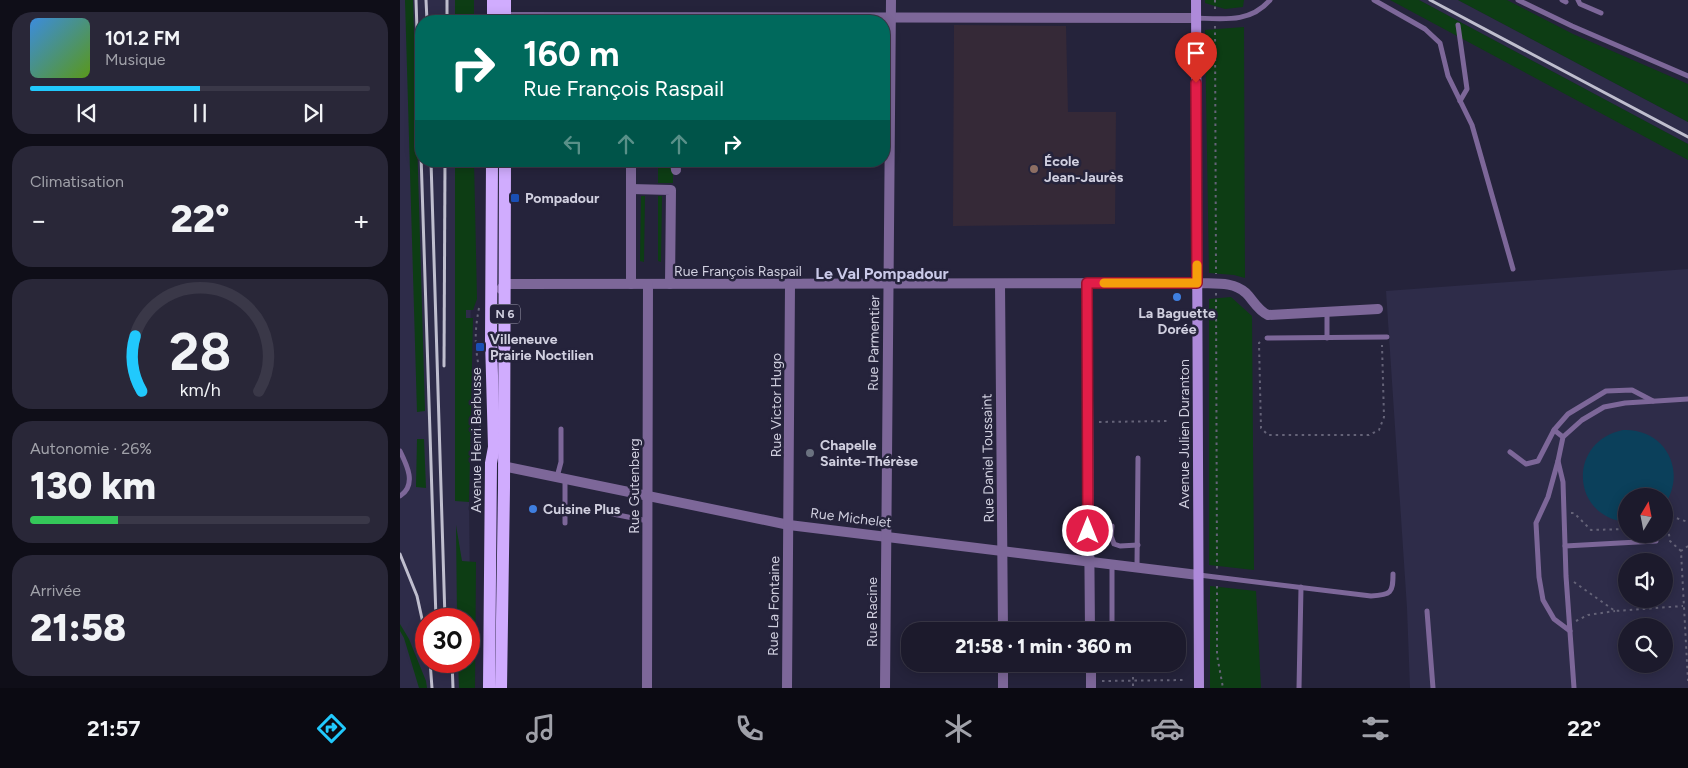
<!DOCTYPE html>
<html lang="fr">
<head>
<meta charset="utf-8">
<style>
  :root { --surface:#1c1a2c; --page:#292738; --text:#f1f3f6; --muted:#a0a1a9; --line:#3a3848; --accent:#21c9fd }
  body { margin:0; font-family:Figtree,sans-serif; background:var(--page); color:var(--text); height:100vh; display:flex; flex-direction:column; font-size:19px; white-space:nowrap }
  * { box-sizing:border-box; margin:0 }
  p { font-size:16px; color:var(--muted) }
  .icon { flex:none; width:28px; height:28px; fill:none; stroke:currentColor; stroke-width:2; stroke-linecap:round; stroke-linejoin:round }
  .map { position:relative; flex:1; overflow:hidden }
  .side { display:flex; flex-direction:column; gap:12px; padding:12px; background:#0f0e18; width:400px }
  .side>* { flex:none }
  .hud { position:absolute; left:15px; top:15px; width:475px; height:152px; border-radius:20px; box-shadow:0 2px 12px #0003,0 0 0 1px var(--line); background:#00695c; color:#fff; overflow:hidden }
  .needle { width:32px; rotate:10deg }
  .tools { position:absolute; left:1218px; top:488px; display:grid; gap:10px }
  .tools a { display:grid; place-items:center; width:55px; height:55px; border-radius:50%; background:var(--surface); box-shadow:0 2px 12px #0003,0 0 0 1px var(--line); font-size:25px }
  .speed { position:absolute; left:15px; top:608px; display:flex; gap:10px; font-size:25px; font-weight:700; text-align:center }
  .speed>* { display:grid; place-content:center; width:65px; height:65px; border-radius:50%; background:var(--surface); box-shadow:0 2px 12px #0003,0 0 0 1px var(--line); line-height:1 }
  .speed .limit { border:8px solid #d22; background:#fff; color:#111 }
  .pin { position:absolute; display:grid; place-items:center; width:42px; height:42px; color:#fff; margin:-51px -21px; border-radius:50% 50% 50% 0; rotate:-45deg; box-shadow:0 0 5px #0007 }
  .pin .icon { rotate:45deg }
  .me { position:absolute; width:55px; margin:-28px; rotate:0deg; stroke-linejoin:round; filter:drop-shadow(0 0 4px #0008) }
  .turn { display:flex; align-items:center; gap:18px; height:105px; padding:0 25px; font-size:22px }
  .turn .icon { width:65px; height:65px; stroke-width:2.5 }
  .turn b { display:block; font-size:35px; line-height:42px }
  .lanes { display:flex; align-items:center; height:48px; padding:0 25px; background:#0003; justify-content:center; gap:25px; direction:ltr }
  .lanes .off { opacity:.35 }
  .big { font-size:38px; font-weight:800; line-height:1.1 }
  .side .card { flex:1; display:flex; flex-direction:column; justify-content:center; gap:8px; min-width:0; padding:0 18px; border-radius:20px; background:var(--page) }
  .side .dial { align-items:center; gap:0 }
  .dial svg { height:130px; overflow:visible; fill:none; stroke:var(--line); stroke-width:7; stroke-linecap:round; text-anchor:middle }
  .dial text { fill:var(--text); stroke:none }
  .song { display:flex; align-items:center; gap:15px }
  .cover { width:60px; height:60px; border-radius:8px; background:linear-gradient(135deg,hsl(210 70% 55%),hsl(90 70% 35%)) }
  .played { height:5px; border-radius:2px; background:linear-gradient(90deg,var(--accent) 50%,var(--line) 50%) }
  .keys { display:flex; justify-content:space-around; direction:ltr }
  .heat { display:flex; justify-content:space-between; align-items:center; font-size:28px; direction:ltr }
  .charge { height:8px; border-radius:4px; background:linear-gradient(90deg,#34c759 26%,var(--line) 0) }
  .trip { position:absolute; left:501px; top:622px; width:285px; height:50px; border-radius:20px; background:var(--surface); box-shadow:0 2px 12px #0003,0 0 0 1px var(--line); font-weight:800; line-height:50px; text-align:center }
  .tab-bar { display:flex; height:80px; justify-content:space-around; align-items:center; background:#0b0a12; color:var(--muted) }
  .tab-bar .icon { width:35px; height:35px }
  .tab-bar .selected { color:var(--accent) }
  .tab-bar b { font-size:22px; color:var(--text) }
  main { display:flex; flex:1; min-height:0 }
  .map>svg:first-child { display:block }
</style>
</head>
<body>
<main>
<section class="side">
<div class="card">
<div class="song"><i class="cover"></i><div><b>101.2 FM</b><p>Musique</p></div></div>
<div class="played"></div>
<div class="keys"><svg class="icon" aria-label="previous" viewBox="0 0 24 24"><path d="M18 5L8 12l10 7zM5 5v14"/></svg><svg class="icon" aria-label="pause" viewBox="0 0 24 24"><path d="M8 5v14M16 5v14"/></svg><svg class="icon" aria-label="next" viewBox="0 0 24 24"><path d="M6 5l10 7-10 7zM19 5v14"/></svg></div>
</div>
<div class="card"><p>Climatisation</p>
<div class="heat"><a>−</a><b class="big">22°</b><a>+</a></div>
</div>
<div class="card dial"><svg viewBox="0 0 100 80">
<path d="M14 69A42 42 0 1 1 86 69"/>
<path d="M14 69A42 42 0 0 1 10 35" stroke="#21c9fd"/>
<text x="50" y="56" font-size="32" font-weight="700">28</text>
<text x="50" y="72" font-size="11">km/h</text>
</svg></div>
<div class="card"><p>Autonomie · 26%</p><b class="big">130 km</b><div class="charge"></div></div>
<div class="card"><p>Arrivée</p><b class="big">21:58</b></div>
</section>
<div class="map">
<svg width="1288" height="688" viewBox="0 0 1288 688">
  <rect width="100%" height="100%" fill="#25233b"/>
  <!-- built -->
  <g fill="#2e2c49" fill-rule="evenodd">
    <path d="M0 0H74V21H21V161H72L69 502 71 688H0ZM26 619H69V661H26Z"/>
    <path d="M1019 0H1058L1288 122V144Z"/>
    <path d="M1288 269V688H1010L1007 608 986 291ZM1226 496H1264V534H1226ZM1226 561H1264V599H1226ZM1226 626H1264V664H1226Z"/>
  </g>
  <!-- education -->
  <path fill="#352937" d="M554 25 666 26 668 112H716L715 224 553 226Z"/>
  <!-- green -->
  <g fill="#0d3d14">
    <path d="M5 0H13L25 411 17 412Z"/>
    <rect x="55" y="0" width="19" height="21"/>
    <path d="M805 0H844L843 7 825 9 805 3Z"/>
    <path d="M990 0H1019L1288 144V160Z"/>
    <path d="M1058 0H1107L1173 34 1288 84V122Z"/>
    <path d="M844 27 845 278 834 275 809 273 805 30Z"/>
    <path d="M55 161H74L77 299 73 310H66V318H73L69 502 55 501Z"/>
    <path d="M258 161H272L273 164V183H258Z"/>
    <path d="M241 196H245L244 262 240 261Z"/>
    <path d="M258 196H262L261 262 258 261Z"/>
    <path d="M831 297 852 316 854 570 809 565V299Z"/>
    <path d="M17 439H24L26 488 16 487Z"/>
    <path d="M56 525 62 561 76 562 75 688H59L58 661H69V619H57Z"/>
    <path d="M810 586 856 591 861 688H810Z"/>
    <path d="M0 624 9 639 26 681 27 688H19L4 638 0 631Z"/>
  </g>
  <!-- water -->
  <path fill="#0b405b" d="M1223 430C1265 428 1288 471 1264 506V496H1226V522C1170 516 1168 441 1223 430Z"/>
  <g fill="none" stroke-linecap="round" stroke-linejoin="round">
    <!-- path -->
    <g stroke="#656378" stroke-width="2" stroke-dasharray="2.5 4" stroke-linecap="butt">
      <path d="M815 0V11"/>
      <path d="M815 26 816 274"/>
      <path d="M816 293 817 569"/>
      <path d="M79 308C74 334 75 348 80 373"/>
      <path d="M860 342 859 343 861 428 868 435H969L979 430 984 417 982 345"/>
      <path d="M699 422 770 421"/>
      <path d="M80 453V412"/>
      <path d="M1171 513H1174L1191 530 1226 529"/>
      <path d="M1288 546 1281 551 1288 681"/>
      <path d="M1281 551 1270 541 1267 521 1276 518 1288 522"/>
      <path d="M1174 582 1215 611 1283 606"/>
      <path d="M817 586V655L823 688"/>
      <path d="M1176 621 1188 615 1215 611"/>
      <path d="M733 664V688"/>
      <path d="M702 681 784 680"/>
    </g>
    <!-- lane -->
    <g stroke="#7d6799" stroke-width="5">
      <path d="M974 0 1025 29 1040 43 1048 76 1072 125 1113 269"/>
      <path d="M1118 0 1172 26 1288 76"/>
      <path d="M1162 0 1166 2"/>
      <path d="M1178 0 1180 4 1201 13"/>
      <path d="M796 18C824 19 850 23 870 0"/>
      <path d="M1058 25 1067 89 1060 101"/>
      <path d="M927 312V338"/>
      <path d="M867 338 987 337"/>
      <path d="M1163 437 1154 430 1168 414 1206 391 1232 390 1253 401"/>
      <path d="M0 451C7 465 17 485 0 496"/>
      <path d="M1110 452 1126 464 1138 461 1154 430"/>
      <path d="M1158 461 1148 497 1136 523 1139 577 1143 600 1154 619 1170 631"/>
      <path d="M157 477 161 462V429"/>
      <path d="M165 479V523"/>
      <path d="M203 512 248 521"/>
      <path d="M712 526 711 536 714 544 720 546 738 545"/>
      <path d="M1165 546 1256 541"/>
      <path d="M712 565V625L748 629"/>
      <path d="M737 567 738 458"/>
      <path d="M799 575 971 596C991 595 993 593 993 574"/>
      <path d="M1027 611 1033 688"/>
      <path d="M899 688 901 587"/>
      <path d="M1174 688 1166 576 1163 482 1158 461 1163 437 1182 420 1204 407 1225 403 1288 399"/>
    </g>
    <!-- street -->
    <g stroke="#7d6799" stroke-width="10">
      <path d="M105 17 796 18"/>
      <path d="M275 161 276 170"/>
      <path d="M231 189 271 190 270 284"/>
      <path d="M687 283 690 631"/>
      <path d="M231 284V161"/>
      <path d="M600 284 603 631"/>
      <path d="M101 289 105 284 797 283C814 284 833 281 846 293 853 300 858 311 868 315L978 309"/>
      <path d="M103 466 389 525 798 575"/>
      <path d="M603 664V688"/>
      <path d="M691 664V688"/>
      <path d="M247 688 248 284"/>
      <path d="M387 688 390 285"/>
      <path d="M485 688 491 0"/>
    </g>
    <!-- secondary -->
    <path stroke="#ae8ada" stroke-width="10" d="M796 0 799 688"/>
    <!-- primary -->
    <g stroke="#d0acfe" stroke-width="12">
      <path d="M93 21V0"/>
      <path d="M105 21V0"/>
      <path d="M89 688 91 463 94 447 91 340 92 161"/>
      <path d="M101 688 104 488 105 161"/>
    </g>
    <!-- rail -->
    <g stroke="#bfbece" stroke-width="3">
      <path d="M16 0 36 619"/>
      <path d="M26 0 27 21"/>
      <path d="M1030 0 1288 137"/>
      <path d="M47 21V0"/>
      <path d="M31 161 45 619"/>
      <path d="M44 366 45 161"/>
      <path d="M0 554 17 596 26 637"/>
      <path d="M30 661 32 688"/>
      <path d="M52 661 53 688"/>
    </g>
  </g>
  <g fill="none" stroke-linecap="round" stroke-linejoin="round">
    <!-- route casing -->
    <g stroke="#92132f" stroke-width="12">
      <path id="route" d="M688 531 687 283H797L796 83"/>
    </g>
    <!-- route -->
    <use href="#route" stroke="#e11d48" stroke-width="9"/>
    <!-- slow -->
    <path stroke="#f59e0b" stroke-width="9" d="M704 283H797V265"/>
  </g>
  <!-- markers -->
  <circle fill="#8d6e63" stroke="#25233b" stroke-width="2" cx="634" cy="169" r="5"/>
  <g fill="#1a4fb4" stroke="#25233b" stroke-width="2">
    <rect x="110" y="193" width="10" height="10" rx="2.5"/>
    <rect x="75" y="342" width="10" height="10" rx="2.5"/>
  </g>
  <g fill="#3f7fe0" stroke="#25233b" stroke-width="2">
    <circle cx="777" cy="297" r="5"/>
    <circle cx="133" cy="509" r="5"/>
  </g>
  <circle fill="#6b7280" stroke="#25233b" stroke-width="2" cx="410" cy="453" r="5"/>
  <g text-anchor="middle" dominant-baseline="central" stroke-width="5" stroke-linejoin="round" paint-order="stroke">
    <!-- shield labels -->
    <rect fill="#25233b" stroke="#9d9bae" stroke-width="1" x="90" y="304.5" width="30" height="19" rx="4"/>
    <g font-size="12" font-weight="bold" fill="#d0cfdf">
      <text x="105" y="314">N 6</text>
    </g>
    <!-- poi labels -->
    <g font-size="14" font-weight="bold" fill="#d0cfdf" stroke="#25233b" text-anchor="start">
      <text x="644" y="161">École<tspan x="644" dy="16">Jean-Jaurès</tspan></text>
      <text x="125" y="198">Pompadour</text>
      <text x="777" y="313" text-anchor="middle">La Baguette<tspan x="777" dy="16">Dorée</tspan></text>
      <text x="90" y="339">Villeneuve<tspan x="90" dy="16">Prairie Noctilien</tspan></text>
      <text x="420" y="445">Chapelle<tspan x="420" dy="16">Sainte-Thérèse</tspan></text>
      <text x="143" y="509">Cuisine Plus</text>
    </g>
    <!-- street labels -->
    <g font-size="14" fill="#d0cfdf" stroke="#25233b">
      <text x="338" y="271">Rue François Raspail</text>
      <text transform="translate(474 343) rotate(-89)">Rue Parmentier</text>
      <text transform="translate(376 405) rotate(-90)">Rue Victor Hugo</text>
      <text transform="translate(784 434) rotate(-90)">Avenue Julien Duranton</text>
      <text transform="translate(76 440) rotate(-90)">Avenue Henri Barbusse</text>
      <text transform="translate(588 458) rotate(-91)">Rue Daniel Toussaint</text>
      <text transform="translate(234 486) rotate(-90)">Rue Gutenberg</text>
      <text transform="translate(451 518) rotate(7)">Rue Michelet</text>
      <text transform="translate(374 606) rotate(-89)">Rue La Fontaine</text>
      <text transform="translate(472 612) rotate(-90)">Rue Racine</text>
    </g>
    <!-- quarter labels -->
    <g font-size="16" font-weight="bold" fill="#cac9e8" stroke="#25233b">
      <text x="482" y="273">Le Val Pompadour</text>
    </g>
  </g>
</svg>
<div class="tools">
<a><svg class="needle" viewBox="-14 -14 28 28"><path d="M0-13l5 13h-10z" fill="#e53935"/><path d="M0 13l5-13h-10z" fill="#a0a1a9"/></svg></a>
<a><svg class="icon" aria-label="sound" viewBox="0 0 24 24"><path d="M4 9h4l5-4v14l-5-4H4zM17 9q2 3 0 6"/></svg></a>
<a><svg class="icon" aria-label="search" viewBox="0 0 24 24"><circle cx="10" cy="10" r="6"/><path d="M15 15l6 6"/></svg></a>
</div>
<div class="speed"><div class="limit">30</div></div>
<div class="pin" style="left:796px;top:83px;background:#d93025"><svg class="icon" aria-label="arrive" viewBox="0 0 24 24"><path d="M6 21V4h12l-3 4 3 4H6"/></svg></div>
<svg class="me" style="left:688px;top:531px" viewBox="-20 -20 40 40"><circle r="17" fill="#e11d48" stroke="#fff" stroke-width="3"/><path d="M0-11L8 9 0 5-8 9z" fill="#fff"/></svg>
<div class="trip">21:58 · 1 min · 360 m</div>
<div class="hud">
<div class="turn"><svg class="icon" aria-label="right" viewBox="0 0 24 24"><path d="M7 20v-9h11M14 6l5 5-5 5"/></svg><div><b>160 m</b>Rue François Raspail</div></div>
<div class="lanes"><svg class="icon off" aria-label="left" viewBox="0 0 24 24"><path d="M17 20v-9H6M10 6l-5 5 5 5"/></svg><svg class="icon off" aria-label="ahead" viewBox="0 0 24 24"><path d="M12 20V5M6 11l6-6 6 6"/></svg><svg class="icon off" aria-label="ahead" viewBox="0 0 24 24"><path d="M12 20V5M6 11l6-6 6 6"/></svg><svg class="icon" aria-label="right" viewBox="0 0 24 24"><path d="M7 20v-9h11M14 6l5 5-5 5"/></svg></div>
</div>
</div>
</main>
<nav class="tab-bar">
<b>21:57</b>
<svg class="icon selected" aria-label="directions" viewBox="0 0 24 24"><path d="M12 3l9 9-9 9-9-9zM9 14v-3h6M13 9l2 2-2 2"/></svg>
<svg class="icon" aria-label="music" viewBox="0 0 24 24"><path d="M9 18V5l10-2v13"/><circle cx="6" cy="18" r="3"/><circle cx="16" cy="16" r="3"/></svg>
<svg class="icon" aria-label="phone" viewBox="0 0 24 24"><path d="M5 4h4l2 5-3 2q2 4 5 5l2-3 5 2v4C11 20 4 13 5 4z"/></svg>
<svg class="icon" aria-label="climate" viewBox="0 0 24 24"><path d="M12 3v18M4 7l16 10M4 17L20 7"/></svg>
<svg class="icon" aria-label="car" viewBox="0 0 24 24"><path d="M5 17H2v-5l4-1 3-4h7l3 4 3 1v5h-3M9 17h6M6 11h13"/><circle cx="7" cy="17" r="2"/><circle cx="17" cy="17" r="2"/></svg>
<svg class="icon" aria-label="filters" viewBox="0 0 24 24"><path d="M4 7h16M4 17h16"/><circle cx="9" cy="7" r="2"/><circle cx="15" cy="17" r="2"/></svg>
<b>22°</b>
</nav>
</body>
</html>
